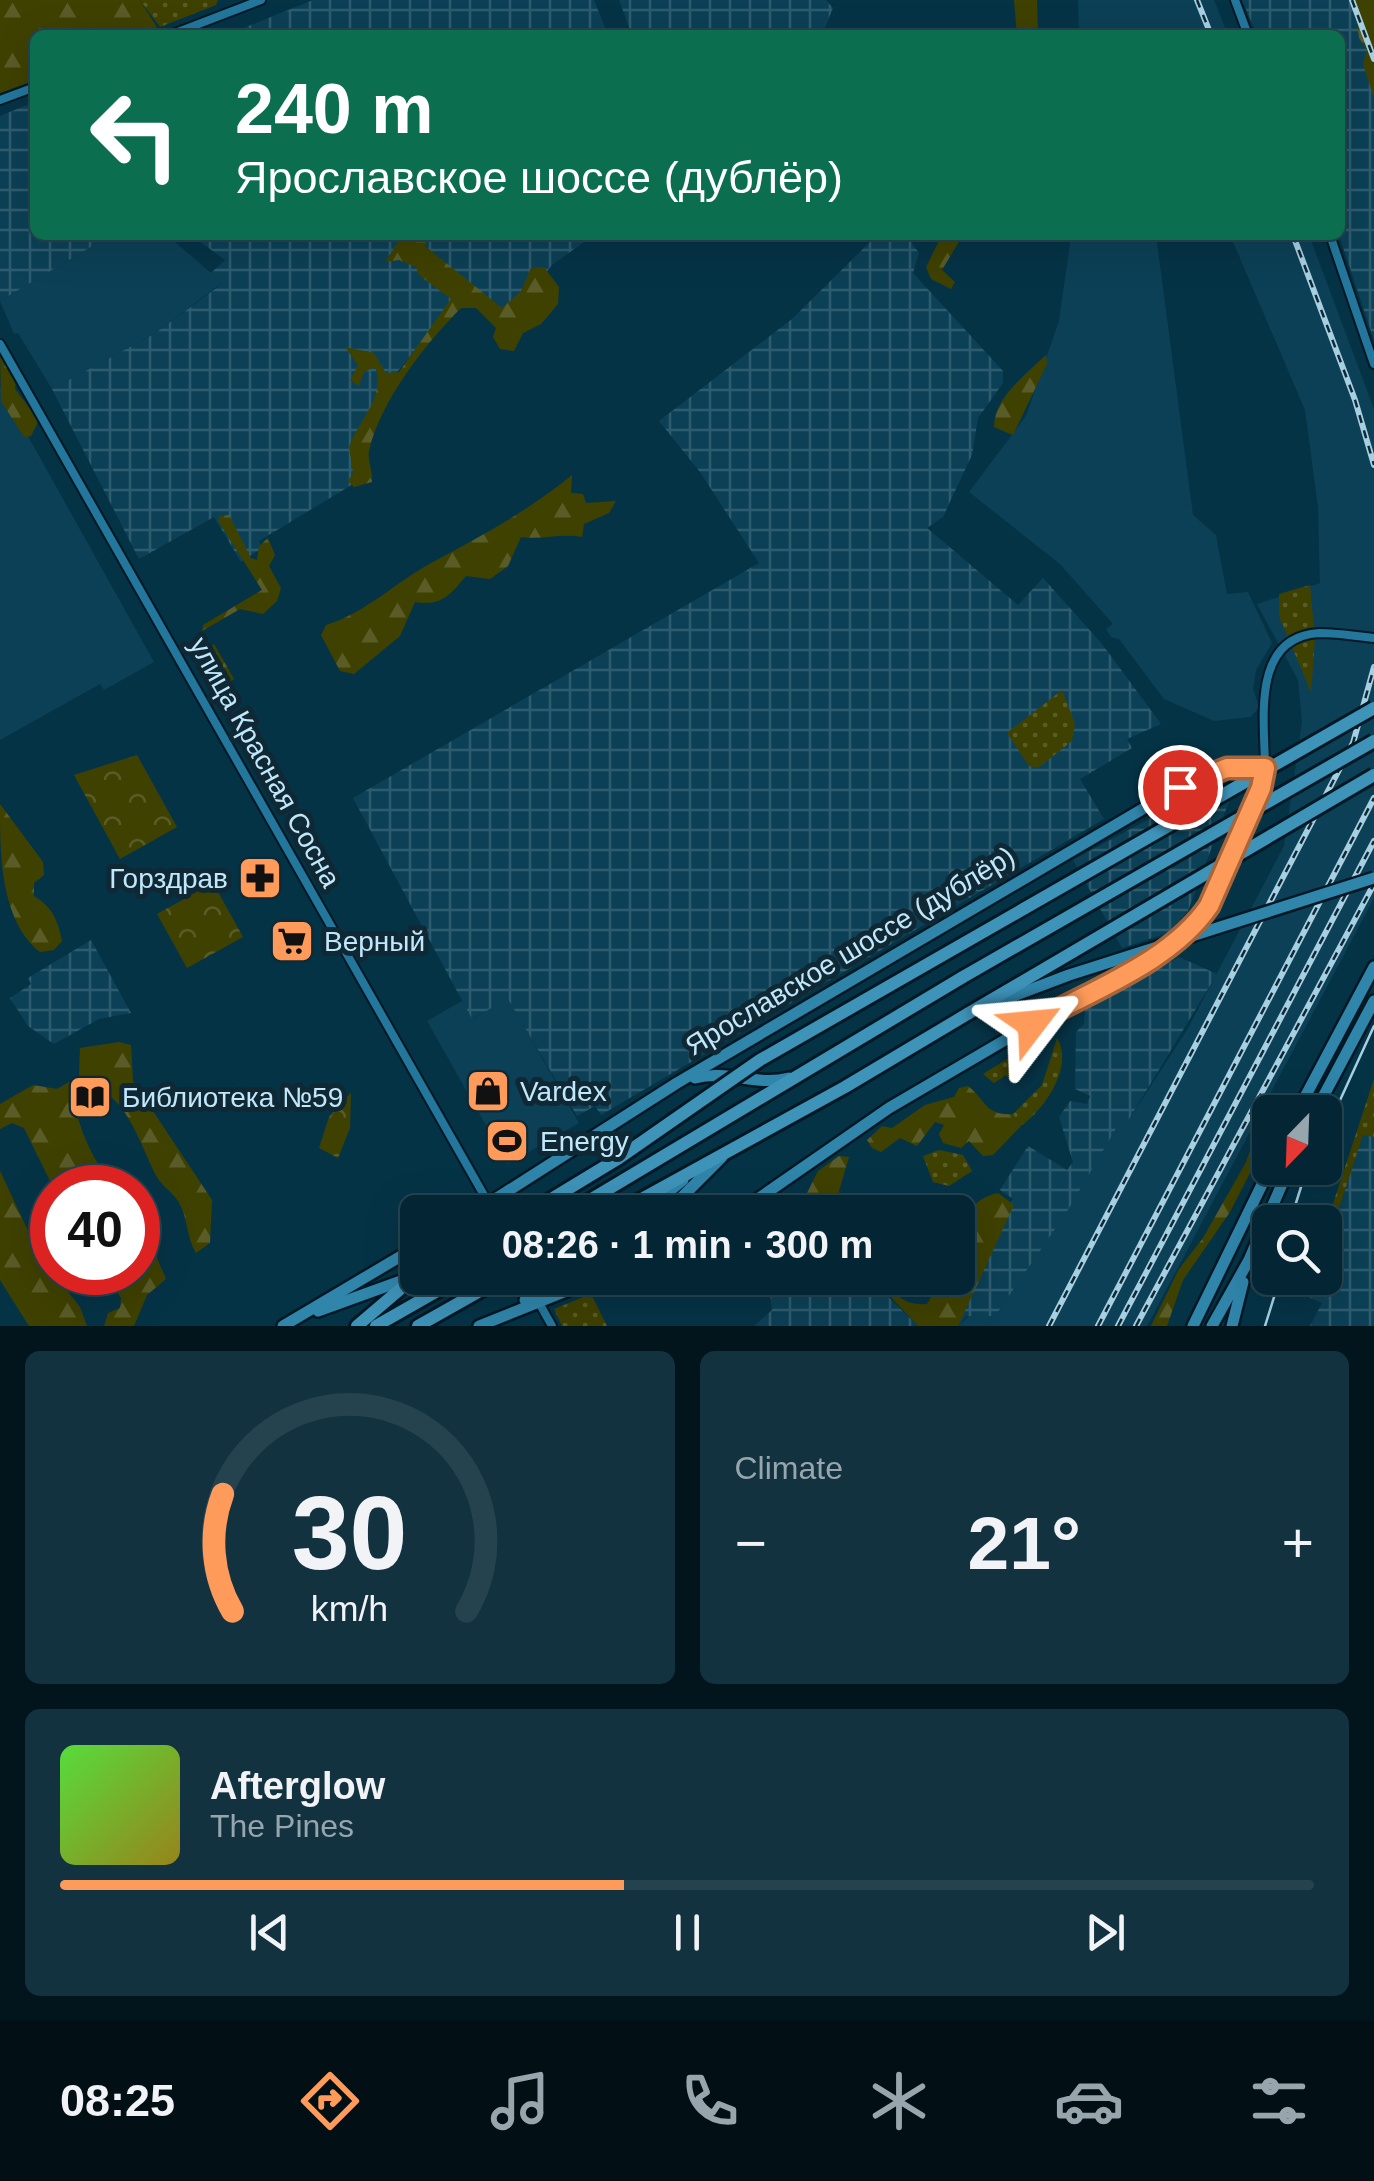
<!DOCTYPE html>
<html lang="en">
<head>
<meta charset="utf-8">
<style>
  :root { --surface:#042634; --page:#123240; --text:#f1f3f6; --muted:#97a5ac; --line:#25434f; --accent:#ff9b5a }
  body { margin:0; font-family:Helvetica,sans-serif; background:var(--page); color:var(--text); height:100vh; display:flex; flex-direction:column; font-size:38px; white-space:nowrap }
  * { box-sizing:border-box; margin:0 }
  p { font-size:32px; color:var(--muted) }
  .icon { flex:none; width:55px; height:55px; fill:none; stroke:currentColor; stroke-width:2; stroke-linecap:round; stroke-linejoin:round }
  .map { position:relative; height:1326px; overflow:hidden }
  .details { display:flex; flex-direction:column; gap:25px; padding:25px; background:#02151d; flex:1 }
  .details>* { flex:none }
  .top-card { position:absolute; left:30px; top:30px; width:1315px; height:210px; border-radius:15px; box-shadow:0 10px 40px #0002,0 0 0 2px var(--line); background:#0b6e4f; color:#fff; overflow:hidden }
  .needle { width:65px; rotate:203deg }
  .controls { position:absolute; left:1252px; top:1095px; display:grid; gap:20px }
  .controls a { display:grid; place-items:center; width:90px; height:90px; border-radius:15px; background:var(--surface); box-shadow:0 10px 40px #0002,0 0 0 2px var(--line); font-size:50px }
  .speed { position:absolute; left:30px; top:1165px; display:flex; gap:20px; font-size:50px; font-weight:700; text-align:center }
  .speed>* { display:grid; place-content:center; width:130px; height:130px; border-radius:50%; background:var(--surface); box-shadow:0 10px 40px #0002,0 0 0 2px var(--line); line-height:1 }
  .speed .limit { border:15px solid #d22; background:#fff; color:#111 }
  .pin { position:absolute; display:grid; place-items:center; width:85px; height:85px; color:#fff; margin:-42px; border:5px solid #fff; border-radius:50%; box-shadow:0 2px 10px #0007 }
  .me { position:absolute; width:110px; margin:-55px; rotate:61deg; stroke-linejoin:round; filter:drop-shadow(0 0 8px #0008) }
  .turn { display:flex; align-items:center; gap:35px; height:210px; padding:0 40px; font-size:45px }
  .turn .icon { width:130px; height:130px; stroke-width:2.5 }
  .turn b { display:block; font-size:70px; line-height:85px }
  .big { font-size:75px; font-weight:700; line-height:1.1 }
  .details .card { flex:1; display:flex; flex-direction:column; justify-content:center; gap:15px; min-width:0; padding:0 35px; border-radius:15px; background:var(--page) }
  .details .dial { align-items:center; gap:0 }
  .dial svg { height:260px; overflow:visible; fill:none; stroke:var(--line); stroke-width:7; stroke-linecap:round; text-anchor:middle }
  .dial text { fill:var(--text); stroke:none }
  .song { display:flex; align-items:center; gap:30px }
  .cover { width:120px; height:120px; border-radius:15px; background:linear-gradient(135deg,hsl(110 70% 55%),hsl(50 70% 35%)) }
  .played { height:10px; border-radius:5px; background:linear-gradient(90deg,var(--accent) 45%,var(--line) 45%) }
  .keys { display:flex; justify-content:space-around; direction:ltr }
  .heat { display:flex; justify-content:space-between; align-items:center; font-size:55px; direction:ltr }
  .details .tiles { flex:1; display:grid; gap:25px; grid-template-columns:1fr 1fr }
  .card:last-child { grid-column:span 2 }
  .trip { position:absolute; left:400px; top:1195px; width:575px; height:100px; border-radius:15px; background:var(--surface); box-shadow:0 10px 40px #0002,0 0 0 2px var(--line); font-weight:700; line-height:100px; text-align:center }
  .tabs { display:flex; height:160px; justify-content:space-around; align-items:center; background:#020f15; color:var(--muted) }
  .tabs .icon { width:70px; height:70px }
  .tabs .selected { color:var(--accent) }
  .tabs b { font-size:45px; color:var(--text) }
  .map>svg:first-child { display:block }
</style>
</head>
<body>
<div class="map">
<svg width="1374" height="1326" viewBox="0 0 1374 1326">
  <defs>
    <pattern id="industrial-grid" width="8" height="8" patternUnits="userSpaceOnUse" patternTransform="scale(2.5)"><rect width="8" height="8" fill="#0c4056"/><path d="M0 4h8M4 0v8" fill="none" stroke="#2e5c6f"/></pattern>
    <pattern id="grass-dots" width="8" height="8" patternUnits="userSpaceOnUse" patternTransform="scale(2.5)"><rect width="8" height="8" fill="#3f4101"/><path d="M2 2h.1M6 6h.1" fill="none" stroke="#595c27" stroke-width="1.8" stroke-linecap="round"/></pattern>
    <pattern id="forest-firs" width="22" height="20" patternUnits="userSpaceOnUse" patternTransform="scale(2.5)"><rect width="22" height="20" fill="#3f4101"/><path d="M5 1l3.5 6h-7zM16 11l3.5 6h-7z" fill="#595c27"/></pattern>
    <pattern id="park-crowns" width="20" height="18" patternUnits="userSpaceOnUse" patternTransform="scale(2.5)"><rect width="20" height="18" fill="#3f4101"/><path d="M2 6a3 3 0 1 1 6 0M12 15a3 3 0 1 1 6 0" fill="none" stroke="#595c27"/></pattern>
  </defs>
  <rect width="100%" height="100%" fill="#053346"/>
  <!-- built -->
  <g fill="#0c4056">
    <path d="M1078 0H1214L1228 35H1079Z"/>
    <path d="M111 235H167L211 273 219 285 154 334 52 389 18 333 14 334 0 301Z"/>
    <path d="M1071 235H1156L1193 515 1216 535 1227 594 1248 592 1272 643 1256 670 1253 689 1259 707 1251 717 1214 721 1164 699 1119 639 1111 637 1106 629 1113 624 1060 564 969 492 1026 416 1059 321Z"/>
    <path d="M1230 235H1309L1374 409V898L1147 1326H959L1068 1210 1121 1119 1128 1121 1187 1030 1284 846 1302 722 1298 680 1257 604 1320 583 1318 507 1305 410Z"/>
    <path d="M0 386 154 662 104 690 100 684 0 740Z"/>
    <path d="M508 998 579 1123 508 1164 427 1021 462 1001 473 1019Z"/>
  </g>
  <!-- industrial -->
  <g fill="url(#industrial-grid)">
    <path d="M313 0H594L608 35H226Z"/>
    <path d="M619 0H826L833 8 822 35H632Z"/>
    <path d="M1242 0H1374V340L1339 235 1340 35H1257Z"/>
    <path d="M34 102 35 235H111L0 301V116Z"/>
    <path d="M191 235H594L552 265 509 322 472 294 434 327 380 393 361 456 368 475 259 541 262 548 241 562 214 517 139 559 52 389 154 334 219 286 211 273 225 260Z"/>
    <path d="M877 235H906L919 253 913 273 1003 371V383L978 418 972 455 955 491 943 517 927 528 1018 605 1043 578 1102 644 1161 724 1127 739 1132 748 1080 779 1104 819 601 1115 595 1106 577 1116 508 999 472 1019 353 798 759 563 700 472 659 421 792 319Z"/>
    <path d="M1214 784 1233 791 1188 911 1170 932 1122 948 1073 860Z"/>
    <path d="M91 940 131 1013 99 1019 54 1044 28 1026 10 998 31 984 28 978Z"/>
    <path d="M1179 957 1217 974 1128 1121 1121 1120 1068 1210 995 1316H966L959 1326H932L1013 1199 1000 1190 1028 1146 1067 1170 1073 1162 1059 1117 1070 1101 1087 1104 1090 1096 1075 1089 1076 1032 1084 1024 1085 1010Z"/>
    <path d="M1374 1100V1326H1310L1322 1303 1310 1298 1317 1278H1325V1252Z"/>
    <path d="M758 1278H869L918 1326H754L772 1310 771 1299Z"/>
  </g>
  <!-- grass -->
  <g fill="url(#grass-dots)">
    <path d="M140 0H218L216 5 160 27Z"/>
    <path d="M1310 585 1315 639 1311 692 1279 616V594Z"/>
    <path d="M214 644 234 679 222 687 211 685 197 660 201 650Z"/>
    <path d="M1062 690 1075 724 1072 741 1038 768 1029 766 1007 733Z"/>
    <path d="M1057 1038C1074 1065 1046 1108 1021 1126L1013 1114 1042 1085Z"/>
    <path d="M1025 1048V1064L1009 1079 1006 1075 994 1083 983 1074Z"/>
    <path d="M1374 1079V1137L1363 1135 1325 1251V1228Z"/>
    <path d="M939 1150 963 1155 972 1171 949 1186 933 1182 923 1156Z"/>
    <path d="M591 1294 607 1326H562L554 1309Z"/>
  </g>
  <!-- forest -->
  <g fill="url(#forest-firs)">
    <path d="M0 0H140L161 34 35 35V80L0 93Z"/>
    <path d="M1014 0H1037L1038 35H1017Z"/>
    <path d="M1354 0H1374V98L1363 64 1367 50 1359 38Z"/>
    <path d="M396 235 413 240 427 235 425 246 502 308 521 291 531 268 544 267 559 287 558 304 541 324 523 333 514 351 500 349 493 337 496 328 476 308H461C426 343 380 401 369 451 367 459 373 472 372 482L354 487 348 481 353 473 349 447C359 419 386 398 375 367L364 372 359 386 350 380 358 365 345 347 374 353 386 373 399 372 451 299 419 275 416 267 399 260 385 262 397 244Z"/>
    <path d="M942 235H963L942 270 955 282 951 289 931 279 926 267Z"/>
    <path d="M0 353 16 379 15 389 39 420 31 436 24 437 1 401Z"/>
    <path d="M1046 355 1047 364 1013 435 994 427C994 398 1026 374 1046 355Z"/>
    <path d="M572 475 571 493 583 494 586 503 616 501 609 513 584 524 582 537C560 533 543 540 521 537L508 566 490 579 466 576C449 596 442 606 415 602L400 636 354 674 340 671 321 635 326 625C366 613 397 581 433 562 482 536 528 511 572 475Z"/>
    <path d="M229 515 251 558 257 560 259 546 268 538 275 555 269 566 281 588 277 601 263 614 240 609 202 631 203 625 262 590 218 521 220 516Z"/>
    <path d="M0 804 43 862 44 875 34 883V896C52 907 58 920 62 941L54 950 40 952C0 920 0 853 0 804Z"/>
    <path d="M119 1042 131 1045 133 1081 212 1200 210 1243 196 1253C186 1237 188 1216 178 1201 172 1192 162 1186 157 1177 141 1148 118 1065 73 1097 79 1130 93 1162 115 1187H53L24 1128 12 1123 0 1129V1104L33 1085 57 1089 79 1076 80 1048Z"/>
    <path d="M968 1086C986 1100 985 1116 1013 1114L1021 1126 993 1155 983 1156 969 1141 961 1148 943 1143 939 1134 944 1125 935 1122 917 1146 900 1138 881 1152 872 1148 867 1140 882 1126 892 1128 925 1105 954 1097 959 1088Z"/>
    <path d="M1266 1131 1267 1140 1230 1212 1183 1280 1167 1326H1151L1179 1269 1203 1238 1245 1164 1256 1135Z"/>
    <path d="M839 1156 849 1157 839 1191 842 1212H804L801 1205 818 1171Z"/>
    <path d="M0 1171 40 1256 80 1307 87 1326H29L0 1280Z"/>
    <path d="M998 1193 1014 1205 958 1326H918L873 1278C894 1284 896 1307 927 1304L943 1278H958C958 1245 958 1201 998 1193Z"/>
    <path d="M138 1214 166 1279 147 1295 134 1326H104L108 1313 120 1308 121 1298 105 1273 138 1272Z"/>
  </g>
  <!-- park -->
  <g fill="url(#park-crowns)">
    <path d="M137 755 177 827 120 859 74 775Z"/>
    <path d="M213 883 243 937 187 968 157 914Z"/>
    <path d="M351 1093 350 1128 338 1158 319 1148 329 1117Z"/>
  </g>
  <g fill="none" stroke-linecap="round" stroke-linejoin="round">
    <!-- street casing -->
    <g stroke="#021925" stroke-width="12">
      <g id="street">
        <path d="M1235 0 1248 35"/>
        <path d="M170 35 261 0"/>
        <path d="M0 100 35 87"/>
        <path d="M1330 235 1374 364"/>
        <path d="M0 344 489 1204"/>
        <path d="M1265 768C1265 723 1250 637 1319 633 1337 633 1356 636 1374 638"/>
        <path d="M538 1301 552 1326"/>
      </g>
    </g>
    <!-- secondary casing -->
    <g stroke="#021925" stroke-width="16">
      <g id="secondary">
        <path d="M695 1078C728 1069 756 1087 789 1078"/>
        <path d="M1297 1112 1374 967"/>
        <path d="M1315 1112 1374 1001"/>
        <path d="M475 1212 677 1083 1180 787 1227 768H1265C1260 814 1215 906 1181 937L889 1108 739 1212"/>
        <path d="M644 1212 683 1180"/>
        <path d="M674 1212 673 1206 722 1157"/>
        <path d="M525 1300 558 1278"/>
        <path d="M318 1311 412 1277"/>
        <path d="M283 1326 418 1246"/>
        <path d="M479 1326 599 1278"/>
        <path d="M1193 1326 1270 1168"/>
        <path d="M1212 1326 1249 1260 1289 1168"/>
        <path d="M1232 1326 1243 1282"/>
      </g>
    </g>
    <!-- primary casing -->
    <g stroke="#021925" stroke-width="18">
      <g id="primary">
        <path d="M530 1212 619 1158"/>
        <path d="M570 1212 963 977"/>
        <path d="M618 1212 845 1087 969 1013"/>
        <path d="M357 1326 418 1274"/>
        <path d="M376 1326 460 1278"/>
        <path d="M418 1326 503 1278"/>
      </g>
    </g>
    <!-- street -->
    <use href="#street" stroke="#23779c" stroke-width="8"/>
    <!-- secondary -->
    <use href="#secondary" stroke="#3085ab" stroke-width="11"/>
    <!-- primary -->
    <use href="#primary" stroke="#3e93b9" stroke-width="12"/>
    <!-- tram -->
    <g stroke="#a7cfe2" stroke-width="2.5">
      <path d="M1325 1133 1374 1026"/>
      <path d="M1290 1222 1307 1168"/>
      <path d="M1265 1326 1280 1278"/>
    </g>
    <!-- rail casing -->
    <g stroke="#a7cfe2" stroke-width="6">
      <g id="rail">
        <path d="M1197 0 1211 35"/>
        <path d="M1352 0 1374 59"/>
        <path d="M1293 235 1355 400 1374 465"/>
        <path d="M1049 1326 1353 743 1374 667"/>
        <path d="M1098 1326 1374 798"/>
        <path d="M1118 1326 1374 841"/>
        <path d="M1136 1326 1374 884"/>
      </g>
    </g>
    <!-- rail -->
    <use href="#rail" stroke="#0f2834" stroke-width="2.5" stroke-dasharray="8" stroke-linecap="butt"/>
    <!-- secondary-bridge casing -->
    <g stroke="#021925" stroke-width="16" stroke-linecap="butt">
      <path id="secondary-bridge" d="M982 1008 1069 975 1374 878"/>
    </g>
    <!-- primary-bridge casing -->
    <g stroke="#021925" stroke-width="18" stroke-linecap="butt">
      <g id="primary-bridge">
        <path d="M963 977 1374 741"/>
        <path d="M969 1013 1374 775"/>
        <path d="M619 1158 760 1060 1374 708"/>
      </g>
    </g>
    <!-- secondary-bridge -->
    <use href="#secondary-bridge" stroke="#3085ab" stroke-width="11"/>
    <!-- primary-bridge -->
    <use href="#primary-bridge" stroke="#3e93b9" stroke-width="12"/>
  </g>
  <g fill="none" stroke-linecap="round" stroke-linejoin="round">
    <!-- route casing -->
    <g stroke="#a6653a" stroke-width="25">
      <path id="route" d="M1032 1024C1089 991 1170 963 1209 906L1261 788 1265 768H1227L1180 787"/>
    </g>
    <!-- route -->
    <use href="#route" stroke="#ff9b5a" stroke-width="18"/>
  </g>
  <!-- icons -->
  <defs>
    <g id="pharmacy-square" transform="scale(2.25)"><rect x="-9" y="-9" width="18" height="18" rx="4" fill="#ff9b5a" stroke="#0f2834"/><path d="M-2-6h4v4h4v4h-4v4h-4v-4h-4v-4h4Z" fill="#111"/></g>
    <g id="supermarket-square" transform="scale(2.25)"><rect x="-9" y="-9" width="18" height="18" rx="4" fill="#ff9b5a" stroke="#0f2834"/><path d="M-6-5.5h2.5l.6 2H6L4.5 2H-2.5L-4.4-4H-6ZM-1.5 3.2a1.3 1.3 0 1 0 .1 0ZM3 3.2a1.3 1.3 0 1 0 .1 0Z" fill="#111"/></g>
    <g id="shop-square" transform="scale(2.25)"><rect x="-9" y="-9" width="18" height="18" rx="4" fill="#ff9b5a" stroke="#0f2834"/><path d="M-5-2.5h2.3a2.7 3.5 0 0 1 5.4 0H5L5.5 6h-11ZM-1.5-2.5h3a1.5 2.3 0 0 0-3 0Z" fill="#111"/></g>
    <g id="library-square" transform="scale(2.25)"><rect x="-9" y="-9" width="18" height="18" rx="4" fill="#ff9b5a" stroke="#0f2834"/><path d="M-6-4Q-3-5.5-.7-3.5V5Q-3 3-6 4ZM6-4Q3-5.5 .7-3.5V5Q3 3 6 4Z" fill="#111"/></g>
    <g id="stadium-square" transform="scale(2.25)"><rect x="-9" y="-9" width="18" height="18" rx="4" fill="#ff9b5a" stroke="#0f2834"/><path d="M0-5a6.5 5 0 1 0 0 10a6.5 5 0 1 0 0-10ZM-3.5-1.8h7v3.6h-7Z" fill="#111"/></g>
  </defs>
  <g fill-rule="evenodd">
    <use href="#pharmacy-square" x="260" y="878"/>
    <use href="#supermarket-square" x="292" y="941"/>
    <use href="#shop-square" x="488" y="1091"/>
    <use href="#library-square" x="90" y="1097"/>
    <use href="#stadium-square" x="507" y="1141"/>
  </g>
  <g text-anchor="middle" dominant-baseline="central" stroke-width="10" stroke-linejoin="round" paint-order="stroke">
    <!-- street labels -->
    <g font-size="28" fill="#c1e7fb" stroke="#0f2834">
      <text transform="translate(265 762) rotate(61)">улица Красная Сосна</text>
      <text transform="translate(850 951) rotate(-31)">Ярославское шоссе (дублёр)</text>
    </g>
    <!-- poi labels -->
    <g font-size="28" fill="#c1e7fb" stroke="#0f2834" text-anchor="start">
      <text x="228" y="878" text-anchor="end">Горздрав</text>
      <text x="324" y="941">Верный</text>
      <text x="520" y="1091">Vardex</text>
      <text x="122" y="1097">Библиотека №59</text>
      <text x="540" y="1141">Energy</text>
    </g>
  </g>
</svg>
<div class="controls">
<a><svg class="needle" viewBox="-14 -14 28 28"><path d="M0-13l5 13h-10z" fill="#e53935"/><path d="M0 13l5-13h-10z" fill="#97a5ac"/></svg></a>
<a><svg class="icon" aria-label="search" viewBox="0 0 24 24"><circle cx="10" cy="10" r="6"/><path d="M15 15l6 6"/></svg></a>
</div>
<div class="speed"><div class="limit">40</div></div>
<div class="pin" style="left:1180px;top:787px;background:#d93025"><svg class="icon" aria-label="arrive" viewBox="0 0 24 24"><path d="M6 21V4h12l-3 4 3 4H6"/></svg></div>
<svg class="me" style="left:1032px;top:1024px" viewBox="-20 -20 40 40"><path d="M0-17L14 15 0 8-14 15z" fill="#ff9b5a" stroke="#fff" stroke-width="4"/></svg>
<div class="trip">08:26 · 1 min · 300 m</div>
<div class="top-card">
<div class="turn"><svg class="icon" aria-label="left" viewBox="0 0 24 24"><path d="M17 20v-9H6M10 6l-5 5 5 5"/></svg><div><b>240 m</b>Ярославское шоссе (дублёр)</div></div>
</div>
</div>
<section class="details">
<div class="tiles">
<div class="card dial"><svg viewBox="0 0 100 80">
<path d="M14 69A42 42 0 1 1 86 69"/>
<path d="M14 69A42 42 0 0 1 11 33" stroke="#ff9b5a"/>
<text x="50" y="56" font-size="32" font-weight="700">30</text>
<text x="50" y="72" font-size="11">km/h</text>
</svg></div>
<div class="card"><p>Climate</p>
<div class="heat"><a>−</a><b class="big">21°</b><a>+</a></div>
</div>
<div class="card">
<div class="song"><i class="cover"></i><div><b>Afterglow</b><p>The Pines</p></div></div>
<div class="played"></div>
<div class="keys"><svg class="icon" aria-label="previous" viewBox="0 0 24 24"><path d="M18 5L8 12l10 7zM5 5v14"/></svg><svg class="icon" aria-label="pause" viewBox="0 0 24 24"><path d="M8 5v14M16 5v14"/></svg><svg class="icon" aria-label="next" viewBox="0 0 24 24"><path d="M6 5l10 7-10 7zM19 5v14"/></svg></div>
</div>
</div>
</section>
<nav class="tabs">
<b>08:25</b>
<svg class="icon selected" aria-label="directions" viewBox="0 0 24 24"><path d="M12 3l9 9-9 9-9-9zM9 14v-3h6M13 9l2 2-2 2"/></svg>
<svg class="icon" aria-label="music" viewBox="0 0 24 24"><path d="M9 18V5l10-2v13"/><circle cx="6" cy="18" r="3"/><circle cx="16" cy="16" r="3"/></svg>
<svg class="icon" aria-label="phone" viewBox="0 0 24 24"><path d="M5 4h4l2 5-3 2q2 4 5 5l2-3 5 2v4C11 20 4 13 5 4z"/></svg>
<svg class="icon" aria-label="climate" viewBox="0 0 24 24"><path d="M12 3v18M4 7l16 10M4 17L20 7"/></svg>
<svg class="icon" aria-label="car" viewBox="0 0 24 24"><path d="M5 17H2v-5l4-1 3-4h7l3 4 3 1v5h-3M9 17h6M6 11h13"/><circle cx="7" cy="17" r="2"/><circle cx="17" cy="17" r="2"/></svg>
<svg class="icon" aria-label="filters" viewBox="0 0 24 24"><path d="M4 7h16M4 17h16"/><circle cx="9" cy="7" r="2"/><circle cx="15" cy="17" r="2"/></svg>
</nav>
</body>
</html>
